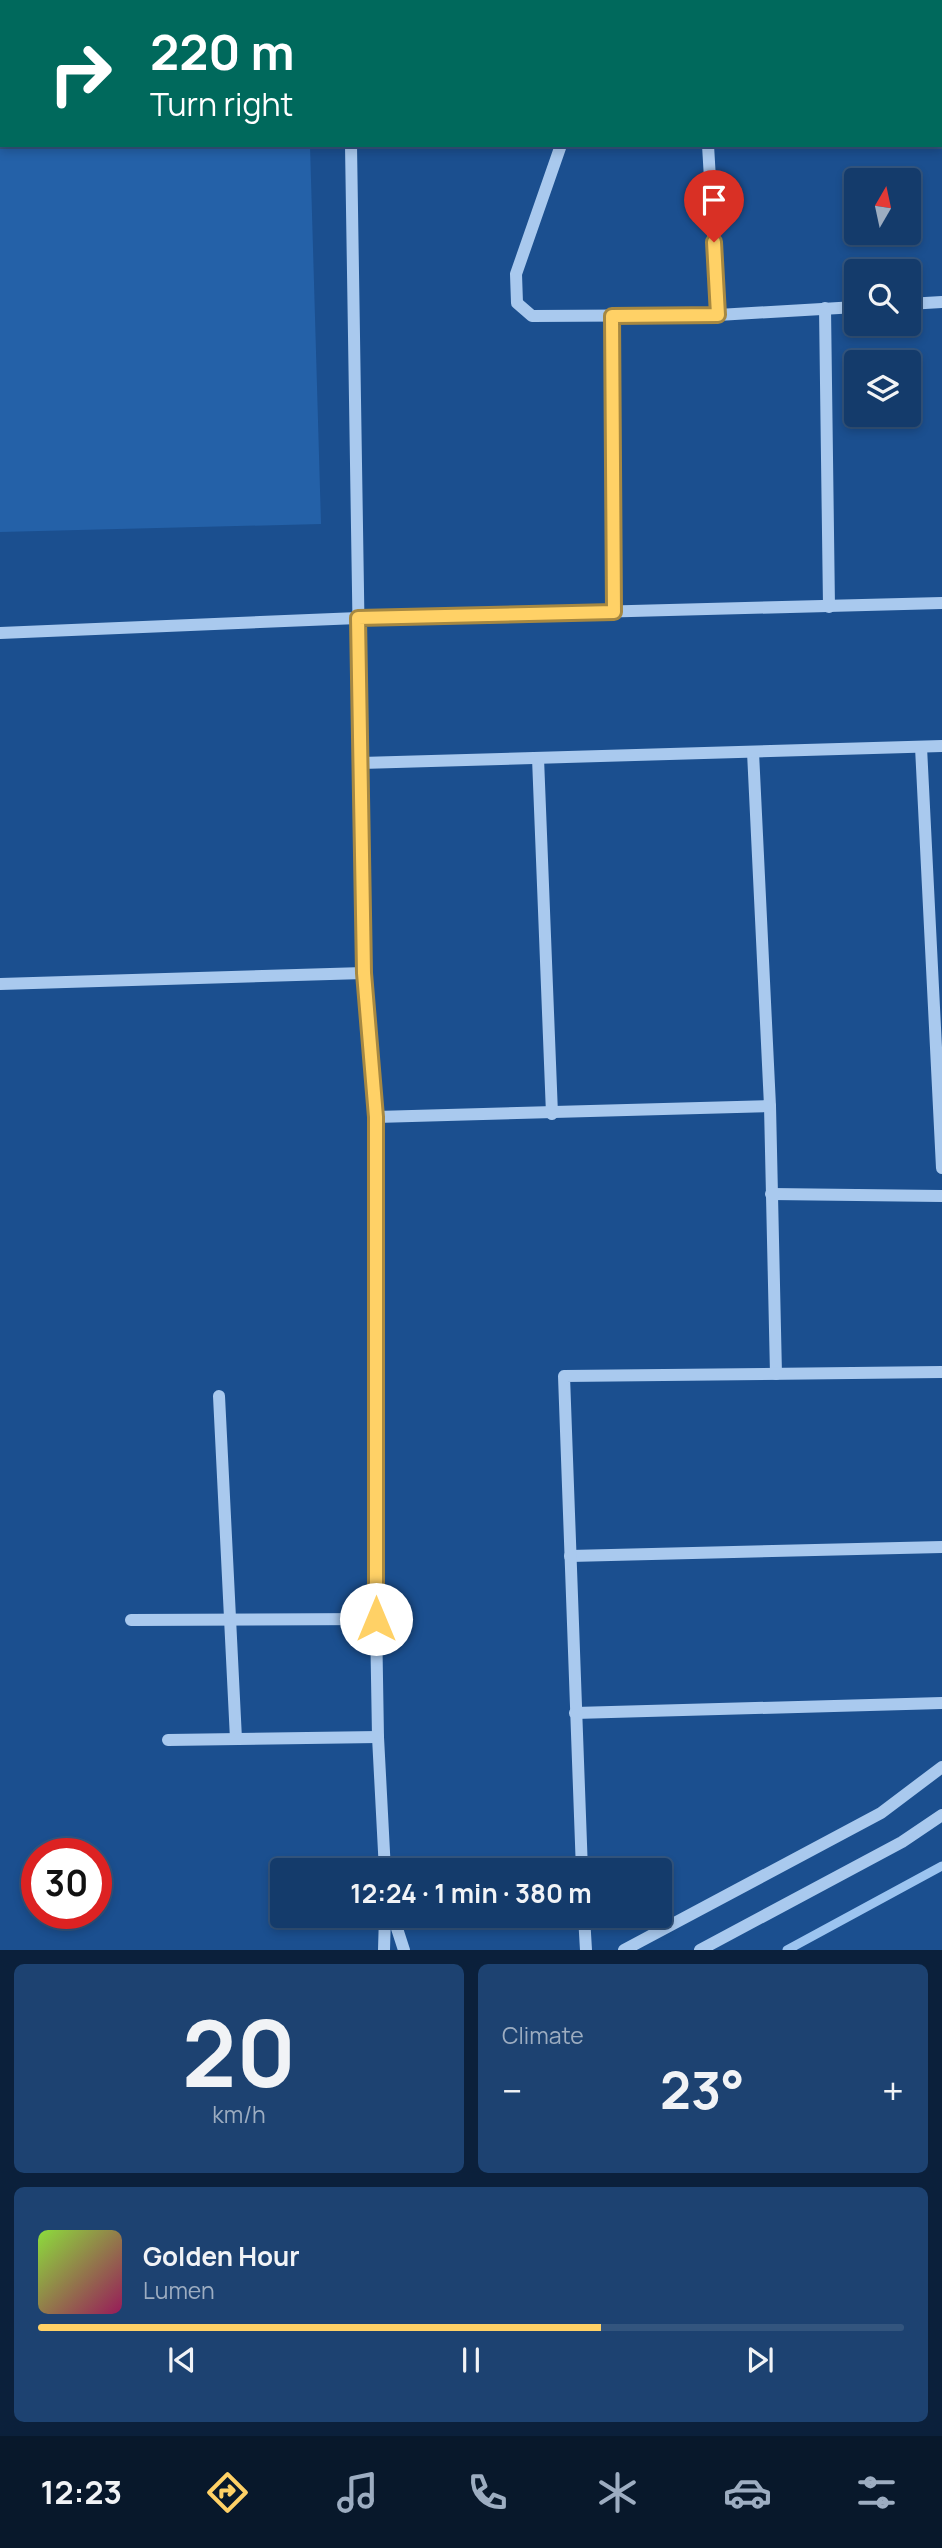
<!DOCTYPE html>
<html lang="en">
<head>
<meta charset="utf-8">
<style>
  :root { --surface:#143b6b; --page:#1d4271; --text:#f1f3f6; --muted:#9dadc1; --line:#33557e; --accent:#ffd166 }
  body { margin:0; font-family:Manrope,sans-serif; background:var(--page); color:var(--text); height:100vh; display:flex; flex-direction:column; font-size:26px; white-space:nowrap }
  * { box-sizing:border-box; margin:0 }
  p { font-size:23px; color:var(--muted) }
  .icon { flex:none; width:38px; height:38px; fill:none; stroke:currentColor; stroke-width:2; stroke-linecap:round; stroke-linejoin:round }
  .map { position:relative; height:1950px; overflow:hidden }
  .panel { display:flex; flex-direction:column; gap:14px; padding:14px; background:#0b203b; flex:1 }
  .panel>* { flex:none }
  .banner { position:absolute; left:0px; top:0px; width:943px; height:147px; box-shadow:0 4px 10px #0003,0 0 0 2px var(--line); background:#00695c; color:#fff; overflow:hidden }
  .needle { width:46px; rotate:9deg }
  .controls { position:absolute; left:844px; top:168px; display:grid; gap:14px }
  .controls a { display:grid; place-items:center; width:77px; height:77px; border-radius:7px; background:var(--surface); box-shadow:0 4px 10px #0003,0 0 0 2px var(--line); font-size:35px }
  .speed { position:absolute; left:21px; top:1838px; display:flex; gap:14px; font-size:35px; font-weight:700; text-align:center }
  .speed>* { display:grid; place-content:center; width:91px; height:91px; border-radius:50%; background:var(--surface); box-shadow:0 4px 10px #0003,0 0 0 2px var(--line); line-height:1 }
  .speed .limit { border:10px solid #d22; background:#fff; color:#111 }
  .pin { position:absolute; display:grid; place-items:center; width:60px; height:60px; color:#fff; margin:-72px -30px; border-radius:50% 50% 50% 0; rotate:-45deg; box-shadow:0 0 7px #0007 }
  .pin .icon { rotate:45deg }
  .me { position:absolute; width:77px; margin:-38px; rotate:0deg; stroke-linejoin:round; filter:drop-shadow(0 0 5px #0008) }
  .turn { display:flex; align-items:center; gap:24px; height:147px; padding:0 35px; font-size:32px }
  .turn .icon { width:91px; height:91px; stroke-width:2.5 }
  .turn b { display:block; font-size:49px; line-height:60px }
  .big { font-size:52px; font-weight:700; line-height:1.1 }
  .panel .widget { flex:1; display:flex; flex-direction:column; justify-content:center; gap:10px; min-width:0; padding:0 24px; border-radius:10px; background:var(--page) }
  .panel .dial { align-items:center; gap:0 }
  .dial b { font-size:91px; line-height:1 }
  .song { display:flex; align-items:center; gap:21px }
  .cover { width:84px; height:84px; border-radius:10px; background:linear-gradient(135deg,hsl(90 70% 55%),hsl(330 70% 35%)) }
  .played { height:7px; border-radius:4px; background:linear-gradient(90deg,var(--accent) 65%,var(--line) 65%) }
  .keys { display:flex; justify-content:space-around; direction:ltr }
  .heat { display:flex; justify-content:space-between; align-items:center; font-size:38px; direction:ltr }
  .panel .tiles { flex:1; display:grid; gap:14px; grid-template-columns:1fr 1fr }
  .widget:last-child { grid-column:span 2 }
  .trip { position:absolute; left:270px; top:1858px; width:402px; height:70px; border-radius:7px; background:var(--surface); box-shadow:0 4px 10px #0003,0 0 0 2px var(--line); font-weight:700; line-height:70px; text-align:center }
  .tabs { display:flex; height:112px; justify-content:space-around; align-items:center; background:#08182b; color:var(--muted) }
  .tabs .icon { width:49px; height:49px }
  .tabs .on { color:var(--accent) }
  .tabs b { font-size:32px; color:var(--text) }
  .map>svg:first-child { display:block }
</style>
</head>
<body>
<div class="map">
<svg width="942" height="1950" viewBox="0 0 942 1950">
  <rect width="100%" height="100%" fill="#1b4f8f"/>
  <!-- green -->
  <path fill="#2461a8" d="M0 0H306L2 2V145H310L321 524 0 532Z"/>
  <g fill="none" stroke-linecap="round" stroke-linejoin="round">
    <!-- stream -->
    <path stroke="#9cc4f0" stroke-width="9" d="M787 1950 942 1866"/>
    <!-- minor -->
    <g stroke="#a9c9ee" stroke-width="12">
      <path d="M348 0V2"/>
      <path d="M623 2 624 0"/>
      <path d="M351 145 364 973 376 1117V1619L378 1737 385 1871"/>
      <path d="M561 145 516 274 517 303 532 316 718 315 856 307"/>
      <path d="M708 145 718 315"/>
      <path d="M908 304 942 302"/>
      <path d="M825 308 829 607"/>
      <path d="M612 316 613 612"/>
      <path d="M0 633 358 618 942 603"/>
      <path d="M921 747 942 1168"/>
      <path d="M753 752 770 1106 776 1374"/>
      <path d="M538 758 552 1114"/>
      <path d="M361 763 942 746"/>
      <path d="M0 984 364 973"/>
      <path d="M376 1117 770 1106"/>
      <path d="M771 1194 942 1196"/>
      <path d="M219 1396 236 1739"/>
      <path d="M570 1556 942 1547"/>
      <path d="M131 1620 376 1619"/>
      <path d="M575 1713 942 1703"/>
      <path d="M168 1740 378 1737"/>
      <path d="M582 1871 564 1376 942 1372"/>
      <path d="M393 1916 404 1950"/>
      <path d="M584 1916 586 1950"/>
      <path d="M384 1950 385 1916"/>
      <path d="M624 1950 881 1813 942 1767"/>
      <path d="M700 1950 902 1842 942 1815"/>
    </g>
  </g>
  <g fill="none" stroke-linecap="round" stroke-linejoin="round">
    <!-- route casing -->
    <g stroke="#a68842" stroke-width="18">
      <path id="route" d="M376 1619V1117L364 973 358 618 614 612 612 316 718 315 714 242"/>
    </g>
    <!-- route -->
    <use href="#route" stroke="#ffd166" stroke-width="12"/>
  </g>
</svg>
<div class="controls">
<a><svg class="needle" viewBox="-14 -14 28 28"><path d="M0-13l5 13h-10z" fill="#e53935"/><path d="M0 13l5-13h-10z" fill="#9dadc1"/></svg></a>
<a><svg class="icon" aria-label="search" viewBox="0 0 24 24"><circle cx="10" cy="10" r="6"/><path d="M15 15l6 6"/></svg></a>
<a><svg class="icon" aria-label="layers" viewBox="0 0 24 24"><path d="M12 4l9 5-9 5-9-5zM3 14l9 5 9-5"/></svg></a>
</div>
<div class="speed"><div class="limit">30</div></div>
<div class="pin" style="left:714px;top:242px;background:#d93025"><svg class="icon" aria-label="arrive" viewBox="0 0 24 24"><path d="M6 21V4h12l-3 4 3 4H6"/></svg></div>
<svg class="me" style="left:376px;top:1619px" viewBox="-20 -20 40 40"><circle r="19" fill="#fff"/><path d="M0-13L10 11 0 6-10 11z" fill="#ffd166"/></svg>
<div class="trip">12:24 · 1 min · 380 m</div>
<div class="banner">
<div class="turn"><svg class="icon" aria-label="right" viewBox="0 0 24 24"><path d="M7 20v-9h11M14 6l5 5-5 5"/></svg><div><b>220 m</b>Turn right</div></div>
</div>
</div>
<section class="panel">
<div class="tiles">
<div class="widget dial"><b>20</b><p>km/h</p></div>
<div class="widget"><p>Climate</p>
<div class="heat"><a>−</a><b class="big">23°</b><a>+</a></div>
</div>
<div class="widget">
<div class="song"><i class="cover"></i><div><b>Golden Hour</b><p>Lumen</p></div></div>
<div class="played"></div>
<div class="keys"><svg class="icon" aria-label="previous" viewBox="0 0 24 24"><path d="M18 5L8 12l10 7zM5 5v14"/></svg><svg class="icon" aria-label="pause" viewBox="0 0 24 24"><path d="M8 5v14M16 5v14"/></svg><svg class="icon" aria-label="next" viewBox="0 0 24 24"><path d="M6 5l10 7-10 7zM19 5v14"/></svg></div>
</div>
</div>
</section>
<nav class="tabs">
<b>12:23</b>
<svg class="icon on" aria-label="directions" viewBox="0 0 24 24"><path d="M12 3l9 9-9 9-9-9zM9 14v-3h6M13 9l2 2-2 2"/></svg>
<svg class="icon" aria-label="music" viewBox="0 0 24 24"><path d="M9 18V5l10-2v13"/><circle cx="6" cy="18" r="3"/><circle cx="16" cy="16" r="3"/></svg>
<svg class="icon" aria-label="phone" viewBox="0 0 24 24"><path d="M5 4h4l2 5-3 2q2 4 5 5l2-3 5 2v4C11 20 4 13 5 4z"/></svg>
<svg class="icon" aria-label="climate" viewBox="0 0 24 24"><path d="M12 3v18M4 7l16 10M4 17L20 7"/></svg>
<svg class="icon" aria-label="car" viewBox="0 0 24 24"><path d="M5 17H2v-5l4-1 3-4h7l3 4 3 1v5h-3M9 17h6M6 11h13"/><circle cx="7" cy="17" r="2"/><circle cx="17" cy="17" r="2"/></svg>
<svg class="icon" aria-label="filters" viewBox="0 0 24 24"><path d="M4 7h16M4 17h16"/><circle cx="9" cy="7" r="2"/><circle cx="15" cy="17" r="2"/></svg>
</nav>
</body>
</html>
